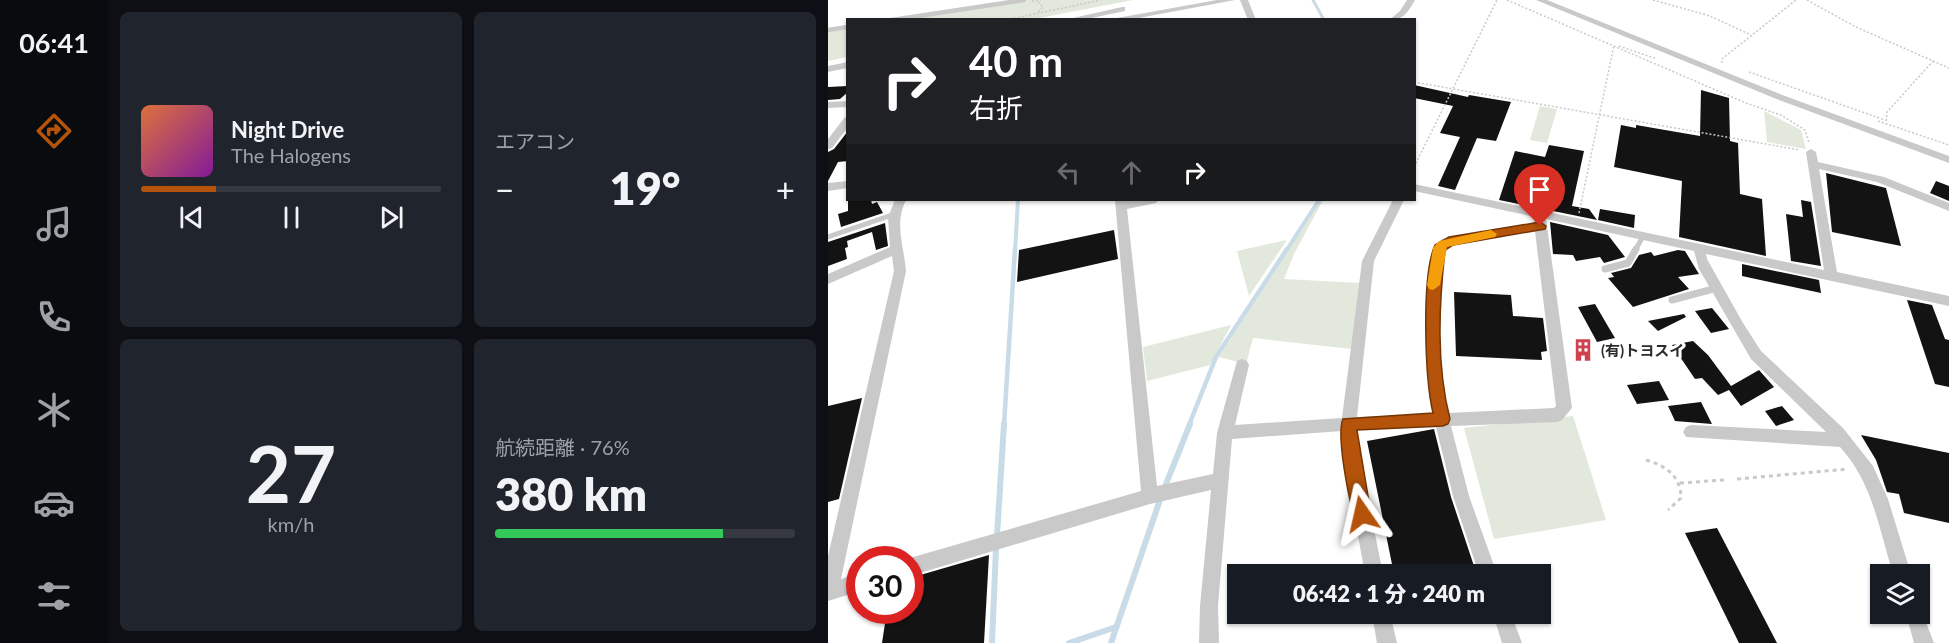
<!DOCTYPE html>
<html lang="ja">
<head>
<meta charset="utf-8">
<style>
  :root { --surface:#171b24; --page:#20242c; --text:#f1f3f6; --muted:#9ea1a6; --line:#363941; --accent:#b45309 }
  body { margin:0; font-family:Lato,"Noto Sans JP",sans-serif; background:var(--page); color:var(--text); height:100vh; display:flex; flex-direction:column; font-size:22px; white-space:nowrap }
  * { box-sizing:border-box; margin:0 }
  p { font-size:20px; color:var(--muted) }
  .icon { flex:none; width:33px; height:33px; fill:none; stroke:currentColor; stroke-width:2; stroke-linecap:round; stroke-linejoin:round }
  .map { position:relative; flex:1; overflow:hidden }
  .sheet { display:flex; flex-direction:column; gap:12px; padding:12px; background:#0d0f14; width:720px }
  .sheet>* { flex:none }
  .guide { position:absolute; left:18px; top:18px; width:570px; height:183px; border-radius:0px; box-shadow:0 2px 4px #0004; background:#202124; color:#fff; overflow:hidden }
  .controls { position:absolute; left:1042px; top:564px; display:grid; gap:12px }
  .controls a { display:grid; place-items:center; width:60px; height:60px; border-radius:0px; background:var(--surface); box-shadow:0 2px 4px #0004; font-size:30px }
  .speed { position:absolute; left:18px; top:546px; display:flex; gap:12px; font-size:30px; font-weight:700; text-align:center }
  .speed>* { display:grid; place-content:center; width:78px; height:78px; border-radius:50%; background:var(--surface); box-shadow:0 2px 4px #0004; line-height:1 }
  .speed .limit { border:9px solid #d22; background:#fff; color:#111 }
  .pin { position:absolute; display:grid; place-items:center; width:51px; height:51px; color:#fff; margin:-62px -26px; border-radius:50% 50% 50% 0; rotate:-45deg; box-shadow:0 0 6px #0007 }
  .pin .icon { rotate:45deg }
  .me { position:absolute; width:66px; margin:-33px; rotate:349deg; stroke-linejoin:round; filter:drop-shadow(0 0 4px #0008) }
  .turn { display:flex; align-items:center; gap:21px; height:126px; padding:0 24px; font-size:27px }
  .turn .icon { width:78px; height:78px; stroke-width:2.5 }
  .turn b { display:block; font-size:42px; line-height:51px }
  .lanes { display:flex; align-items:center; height:57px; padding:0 24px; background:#0003; justify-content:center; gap:30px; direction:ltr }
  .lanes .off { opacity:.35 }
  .big { font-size:45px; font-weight:800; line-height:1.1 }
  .sheet .tile { flex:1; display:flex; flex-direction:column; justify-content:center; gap:9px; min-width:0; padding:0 21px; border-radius:9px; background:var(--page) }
  .sheet .dial { align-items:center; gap:0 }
  .dial b { font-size:78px; line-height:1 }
  .song { display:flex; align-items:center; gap:18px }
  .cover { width:72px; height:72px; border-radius:9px; background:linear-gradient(135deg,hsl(20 70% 55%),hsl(290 70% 35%)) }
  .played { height:6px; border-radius:3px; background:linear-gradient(90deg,var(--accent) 25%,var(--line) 25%) }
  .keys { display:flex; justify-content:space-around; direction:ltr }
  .heat { display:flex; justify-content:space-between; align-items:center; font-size:33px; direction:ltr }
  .charge { height:9px; border-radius:4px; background:linear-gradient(90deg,#34c759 76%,var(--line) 0) }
  .sheet .tiles { flex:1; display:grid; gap:12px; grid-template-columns:repeat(2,1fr) }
  .trip { position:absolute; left:399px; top:564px; width:324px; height:60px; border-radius:0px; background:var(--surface); box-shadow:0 2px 4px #0004; font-weight:800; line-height:60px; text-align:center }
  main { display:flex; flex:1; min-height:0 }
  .dock { display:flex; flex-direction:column; width:108px; justify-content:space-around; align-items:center; background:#090b0e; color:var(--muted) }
  .dock .icon { width:42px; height:42px }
  .dock .on { color:var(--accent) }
  .dock b { font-size:27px; color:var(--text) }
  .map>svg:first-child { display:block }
</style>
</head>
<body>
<main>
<nav class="dock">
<b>06:41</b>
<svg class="icon on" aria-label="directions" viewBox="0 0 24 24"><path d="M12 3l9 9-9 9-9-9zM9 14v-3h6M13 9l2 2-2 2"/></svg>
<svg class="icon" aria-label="music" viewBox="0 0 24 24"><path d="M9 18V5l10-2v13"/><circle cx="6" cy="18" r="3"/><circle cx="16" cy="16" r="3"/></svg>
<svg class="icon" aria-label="phone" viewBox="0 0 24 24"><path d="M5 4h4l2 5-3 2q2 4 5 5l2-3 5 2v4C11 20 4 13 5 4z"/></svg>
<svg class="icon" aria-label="climate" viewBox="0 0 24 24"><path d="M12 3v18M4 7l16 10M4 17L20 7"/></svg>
<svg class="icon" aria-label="car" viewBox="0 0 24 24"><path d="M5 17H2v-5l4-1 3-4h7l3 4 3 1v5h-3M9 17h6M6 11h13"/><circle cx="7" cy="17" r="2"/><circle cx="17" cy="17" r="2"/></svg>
<svg class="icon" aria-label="filters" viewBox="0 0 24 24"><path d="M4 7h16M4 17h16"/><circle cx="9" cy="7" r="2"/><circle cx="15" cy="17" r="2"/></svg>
</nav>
<section class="sheet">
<div class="tiles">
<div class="tile">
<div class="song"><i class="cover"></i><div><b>Night Drive</b><p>The Halogens</p></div></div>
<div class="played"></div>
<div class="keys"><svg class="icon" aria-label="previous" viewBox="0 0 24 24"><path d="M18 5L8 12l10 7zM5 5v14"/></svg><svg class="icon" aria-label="pause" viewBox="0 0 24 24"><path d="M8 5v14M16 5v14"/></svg><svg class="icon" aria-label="next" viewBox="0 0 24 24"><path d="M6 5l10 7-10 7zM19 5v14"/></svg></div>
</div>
<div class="tile"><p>エアコン</p>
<div class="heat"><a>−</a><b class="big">19°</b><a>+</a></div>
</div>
<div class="tile dial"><b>27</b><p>km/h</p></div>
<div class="tile"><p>航続距離 · 76%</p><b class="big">380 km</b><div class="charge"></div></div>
</div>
</section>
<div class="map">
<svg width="1121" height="643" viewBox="0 0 1121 643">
  <rect width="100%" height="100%" fill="#fff"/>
  <!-- green -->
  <g fill="#e2e8db">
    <path d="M184 0H305L206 19 52 20Z"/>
    <path d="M19 25V57L0 61V28Z"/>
    <path d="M712 106 729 109 719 143 702 140Z"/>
    <path d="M936 111 973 130 978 149 939 142Z"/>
    <path d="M493 200H495L466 254 456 279 532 283 524 349 425 338 418 364 391 357Z"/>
    <path d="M459 240 421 296 409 251Z"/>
    <path d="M403 325 382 365 319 381 315 347Z"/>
    <path d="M745 416 778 520 666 539 636 428Z"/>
  </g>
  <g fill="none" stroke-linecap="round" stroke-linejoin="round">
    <!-- stream-far3 -->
    <path stroke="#c9dbe6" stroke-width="3" d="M485 0 496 20"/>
    <!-- stream-far2 -->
    <g stroke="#c9dbe6" stroke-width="4">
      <path d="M187 251 190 200"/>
      <path d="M458 251 491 200"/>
    </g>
    <!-- stream-far1 -->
    <g stroke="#c9dbe6" stroke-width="4.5">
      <path d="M176 425 187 249"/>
      <path d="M361 425 388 357 459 249"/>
    </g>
    <!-- stream -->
    <g stroke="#c9dbe6" stroke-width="6">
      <path d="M336 489 362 424"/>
      <path d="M169 536 176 424"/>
      <path d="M164 643 168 548"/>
      <path d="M241 643 288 627"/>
      <path d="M283 643 333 497"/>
    </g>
  </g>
  <!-- building -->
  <g fill="#131313">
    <path d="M586 85 640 97 641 95 683 102 668 141 649 138 627 190 610 186 632 137 612 133 625 106 586 98Z"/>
    <path d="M20 86V92L12 99 0 100V87Z"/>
    <path d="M873 90 901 98 902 141 910 143 912 194 934 199 938 256 851 237 854 181 786 167 793 125 808 128V125L872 136Z"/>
    <path d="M20 131V161L10 162 0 181V152L6 149Z"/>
    <path d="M721 145 756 151 744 206 761 209 769 220 671 200 687 151 717 157Z"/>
    <path d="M998 173 1058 188 1073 246 1004 232Z"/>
    <path d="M1108 181 1121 186V201L1102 193Z"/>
    <path d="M20 200H43L44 204 49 202 55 213 13 227 10 214 20 211Z"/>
    <path d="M973 200 983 202 993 266 963 261 958 214 975 217Z"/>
    <path d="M772 209 807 215 806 228 770 220Z"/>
    <path d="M722 222 780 235 797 257 776 263 772 257 748 261 745 255 725 254Z"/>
    <path d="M57 223 60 246 48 250 44 232 19 241 20 247 17 248 19 259 0 266V242Z"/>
    <path d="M286 230 290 259 189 282 191 250Z"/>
    <path d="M850 250 857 251 871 274 850 277 861 289 805 307 780 278 786 277 783 273 803 268 811 255 823 252 826 256Z"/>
    <path d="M914 264 991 280 993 293 914 276Z"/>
    <path d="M626 292 683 295 685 316 715 318 719 351 713 352 714 360 628 356Z"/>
    <path d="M1079 300 1104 305 1117 339 1121 340V387L1107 384Z"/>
    <path d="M767 304 781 328 787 338 769 342 750 307Z"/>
    <path d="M884 308 901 329 883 333 867 311Z"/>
    <path d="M856 314 858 317 830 331 820 321Z"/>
    <path d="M865 341 880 355 903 386 931 370 946 387 913 406 901 390 890 395 874 378 867 379 844 345Z"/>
    <path d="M831 381 841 400 809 404 799 385Z"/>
    <path d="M34 398 11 499 0 502V406Z"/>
    <path d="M873 402 884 424 847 421 840 406Z"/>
    <path d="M954 406 966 420 948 426 937 411Z"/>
    <path d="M606 429 623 497 648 572 633 574H566L539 441Z"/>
    <path d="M1033 435 1121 453V523L1076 513 1071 494 1059 492 1048 460Z"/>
    <path d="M889 528 949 643H911L857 533Z"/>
    <path d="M161 555 156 643H54L59 610H82V578Z"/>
  </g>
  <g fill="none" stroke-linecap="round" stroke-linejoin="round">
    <!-- path-far1 -->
    <g stroke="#c9c9c9" stroke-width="1.5" stroke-dasharray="2 2" stroke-linecap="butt">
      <path d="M679 0 918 103 953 115 977 130 981 143"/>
      <path d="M825 0 882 16 923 35"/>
      <path d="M979 0 1028 27 1121 68"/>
      <path d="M204 1 213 0"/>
      <path d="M210 2 215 7 210 12"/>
      <path d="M178 20 273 0"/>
      <path d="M791 46 829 59"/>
      <path d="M894 63V59L968 0"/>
      <path d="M921 72 1057 120"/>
      <path d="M586 82 972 150"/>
      <path d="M1050 121 1121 145"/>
      <path d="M1058 121 1059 112 1105 61"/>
      <path d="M586 167 669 0"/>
      <path d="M751 213 786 45"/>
    </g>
    <!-- path -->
    <g stroke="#c9c9c9" stroke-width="3" stroke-dasharray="4 4" stroke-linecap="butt">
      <path d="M818 460C838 466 853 476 853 498L840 510"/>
      <path d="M909 479 1020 469"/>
      <path d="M852 483 896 480"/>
    </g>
    <!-- service-far2 -->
    <g stroke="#c9c9c9" stroke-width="4.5">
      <path d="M64 20 196 0"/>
      <path d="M0 30 20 27"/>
    </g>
    <!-- service-far1 -->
    <g stroke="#c9c9c9" stroke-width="5">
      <path d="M0 237 64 215"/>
      <path d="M807 251 815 236"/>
    </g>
    <!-- service -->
    <g stroke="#c9c9c9" stroke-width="7">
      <path d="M777 269 800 263 808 249"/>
      <path d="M844 300 889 288"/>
    </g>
    <!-- minor -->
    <g fill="#c9c9c9" fill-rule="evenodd">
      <path d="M389 0H407L300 20H278Z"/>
      <path d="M412 0H420L428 20H420Z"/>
      <path d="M579 0H587C580 12 576 20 561 20L572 11Z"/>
      <path d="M708 0H719L957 96 1121 156V163L951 100Z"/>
      <path d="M294 7H297V11L254 20H236Z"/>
      <path d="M20 62V68L0 72V66Z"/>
      <path d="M20 101V107L0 108V102Z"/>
      <path d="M20 116V127L4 148 0 149V139L17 117Z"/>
      <path d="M983 149 988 152 990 162 1056 177 1121 203V211L1049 182 991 169 1009 272 1121 296V306L878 254 879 259 915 323 933 351 1015 428 1045 466 1060 499 1083 574H1065C1051 529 1045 483 1012 447L858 437 855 432 858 427 863 425 998 432 923 359 871 269 866 251 718 219 744 408 734 420 729 422 623 426 641 496 669 574H651L625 496 608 427 529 430 531 454 555 574H537L515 454 514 431 404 439 390 606 391 643H371L372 606 383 490 322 504 82 576V560H79L82 558 313 491 287 200H330L328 203 299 209 329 486 385 474 389 433 409 361 414 359 419 361 421 365 407 425 514 418 534 261 565 200H576L546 261 529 417 605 414 601 395 599 283 605 248 614 239 706 223 707 217 586 191V184L996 270 978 152ZM707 231 728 406 726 408 620 413 615 395C614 369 605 260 622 246Z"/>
      <path d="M20 181V188L0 191V183Z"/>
      <path d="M67 200H78C66 224 76 246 78 271L13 579 32 573V591L0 601V556L66 271 64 256 0 284V274L62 247 60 217Z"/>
      <path d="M1092 607 1106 643H1086L1078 614H1092Z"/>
      <path d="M544 614H562L569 643H549Z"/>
      <path d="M665 614H683L694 643H674Z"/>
    </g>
  </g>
  <!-- route -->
  <path fill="#b45309" stroke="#753606" stroke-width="1.5" d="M712 222 718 226 717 229 625 245 617 250C611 305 608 365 622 419L620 424 615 426 529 430 543 514 541 520 534 522 528 520C521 503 508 435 515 419L605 413C597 379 593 276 607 245L621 237Z"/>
  <!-- slow -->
  <path fill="#f59e0b" d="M663 230 669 234 667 237 619 247 612 285 605 290 601 289 599 285 605 248 611 241Z"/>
  <!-- icons -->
  <defs>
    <g id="building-bare" transform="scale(1.8)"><path d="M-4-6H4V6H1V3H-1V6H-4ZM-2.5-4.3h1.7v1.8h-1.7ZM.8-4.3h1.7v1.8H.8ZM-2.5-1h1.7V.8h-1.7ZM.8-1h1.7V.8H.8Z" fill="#ce424f" stroke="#fff" stroke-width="2.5" paint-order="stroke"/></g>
  </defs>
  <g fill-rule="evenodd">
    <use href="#building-bare" x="755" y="350"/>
  </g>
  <g text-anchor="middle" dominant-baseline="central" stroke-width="6" stroke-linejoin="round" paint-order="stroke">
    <!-- poi labels -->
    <g font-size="15" font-weight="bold" fill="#2c2c2c" stroke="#fff" text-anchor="start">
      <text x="773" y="350">(有)トヨスイ</text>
    </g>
  </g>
</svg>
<div class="controls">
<a><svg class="icon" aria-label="layers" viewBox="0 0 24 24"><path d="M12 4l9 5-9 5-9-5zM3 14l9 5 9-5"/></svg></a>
</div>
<div class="speed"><div class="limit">30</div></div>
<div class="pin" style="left:712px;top:226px;background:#d93025"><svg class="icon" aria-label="arrive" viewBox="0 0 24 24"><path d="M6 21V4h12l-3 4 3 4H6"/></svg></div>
<svg class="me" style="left:534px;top:514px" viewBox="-20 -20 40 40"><path d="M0-17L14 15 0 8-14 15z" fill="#b45309" stroke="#fff" stroke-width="4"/></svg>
<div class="trip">06:42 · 1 分 · 240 m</div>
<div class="guide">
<div class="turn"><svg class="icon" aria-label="right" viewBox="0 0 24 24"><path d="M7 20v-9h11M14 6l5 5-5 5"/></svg><div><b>40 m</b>右折</div></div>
<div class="lanes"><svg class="icon off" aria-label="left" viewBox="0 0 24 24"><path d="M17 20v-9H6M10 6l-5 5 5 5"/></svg><svg class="icon off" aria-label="ahead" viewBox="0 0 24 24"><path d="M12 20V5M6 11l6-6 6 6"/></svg><svg class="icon" aria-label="right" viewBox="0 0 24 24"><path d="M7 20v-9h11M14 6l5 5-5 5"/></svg></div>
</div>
</div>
</main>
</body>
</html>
